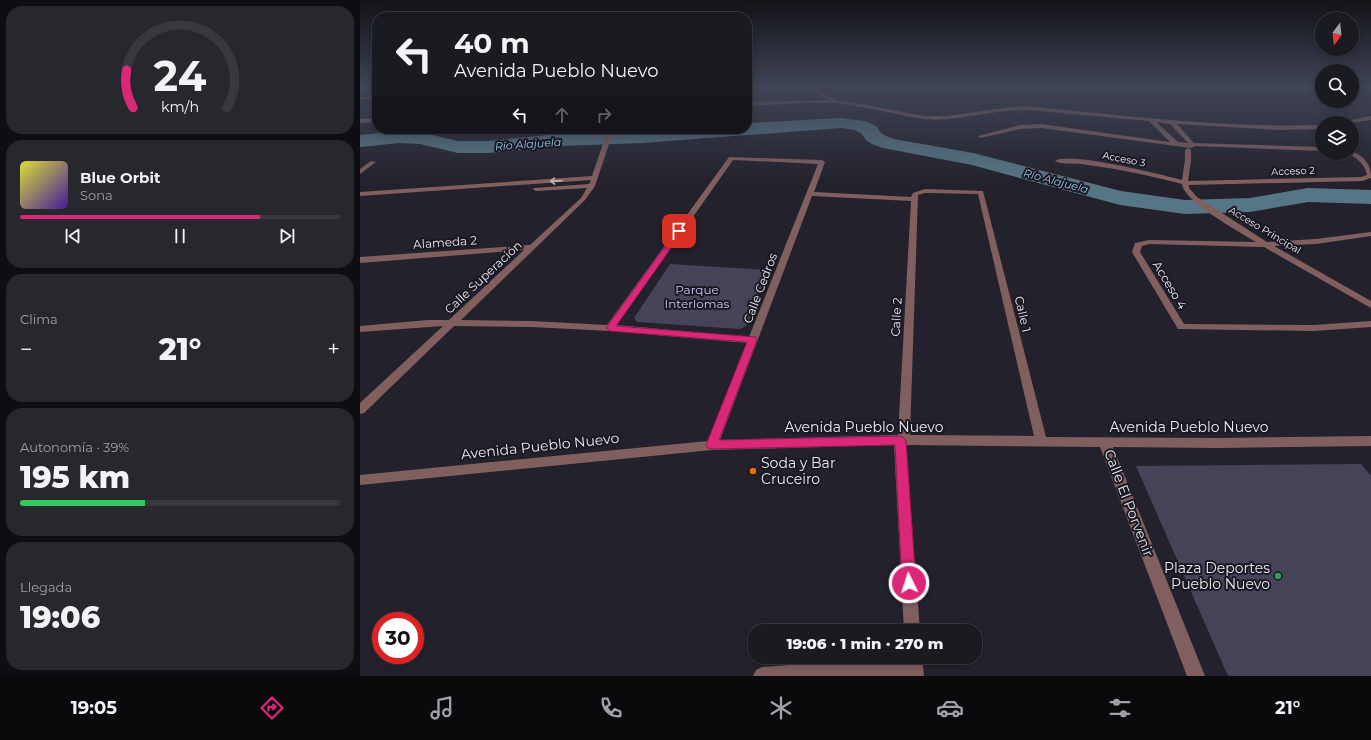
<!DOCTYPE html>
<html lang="es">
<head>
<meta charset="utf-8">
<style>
  :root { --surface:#1a1a21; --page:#27272e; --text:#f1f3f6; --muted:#9fa1a5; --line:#38383f; --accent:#db2777 }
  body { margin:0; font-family:Montserrat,sans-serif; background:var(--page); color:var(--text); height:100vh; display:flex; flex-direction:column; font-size:15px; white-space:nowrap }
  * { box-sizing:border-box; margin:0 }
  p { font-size:13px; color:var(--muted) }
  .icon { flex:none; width:22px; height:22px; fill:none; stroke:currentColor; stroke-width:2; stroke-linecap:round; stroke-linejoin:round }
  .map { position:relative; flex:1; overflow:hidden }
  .drawer { display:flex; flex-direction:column; gap:6px; padding:6px; background:#0e0e12; width:360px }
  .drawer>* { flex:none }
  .top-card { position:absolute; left:12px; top:12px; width:380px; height:122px; border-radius:16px; box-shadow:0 2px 10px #0003,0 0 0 1px var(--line); background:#1a1a21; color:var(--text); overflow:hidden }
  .needle { width:26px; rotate:195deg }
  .controls { position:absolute; left:955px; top:12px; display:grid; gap:8px }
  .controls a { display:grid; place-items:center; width:44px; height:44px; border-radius:50%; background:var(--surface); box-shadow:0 2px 10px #0003,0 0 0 1px var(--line); font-size:20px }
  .speed { position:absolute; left:12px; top:612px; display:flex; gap:8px; font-size:20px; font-weight:700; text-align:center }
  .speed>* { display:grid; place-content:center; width:52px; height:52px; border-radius:50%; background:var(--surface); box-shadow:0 2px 10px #0003,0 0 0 1px var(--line); line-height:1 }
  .speed .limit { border:6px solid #d22; background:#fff; color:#111 }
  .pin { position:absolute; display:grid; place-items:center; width:34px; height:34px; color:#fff; margin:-17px; border-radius:8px; box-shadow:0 2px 6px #0006 }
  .me { position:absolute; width:44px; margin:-22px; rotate:356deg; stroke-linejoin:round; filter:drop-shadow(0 0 3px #0008) }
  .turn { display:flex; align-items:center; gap:14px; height:84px; padding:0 16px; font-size:18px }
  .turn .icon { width:52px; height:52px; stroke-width:2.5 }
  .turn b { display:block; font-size:28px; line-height:34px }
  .lanes { display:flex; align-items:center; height:38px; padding:0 16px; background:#0003; justify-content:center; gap:20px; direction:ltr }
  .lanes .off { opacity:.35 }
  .big { font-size:30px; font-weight:800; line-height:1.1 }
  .drawer .tile { flex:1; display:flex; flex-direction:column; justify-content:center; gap:6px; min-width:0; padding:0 14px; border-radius:16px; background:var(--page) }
  .drawer .dial { align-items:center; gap:0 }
  .dial svg { height:104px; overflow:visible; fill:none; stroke:var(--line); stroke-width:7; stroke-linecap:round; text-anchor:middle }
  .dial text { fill:var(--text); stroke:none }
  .song { display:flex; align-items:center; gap:12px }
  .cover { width:48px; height:48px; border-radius:6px; background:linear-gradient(135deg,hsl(60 70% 55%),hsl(260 70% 35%)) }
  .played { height:4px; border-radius:2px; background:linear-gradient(90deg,var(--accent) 75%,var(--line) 75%) }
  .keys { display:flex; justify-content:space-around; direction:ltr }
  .heat { display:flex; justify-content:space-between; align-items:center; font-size:22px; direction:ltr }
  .charge { height:6px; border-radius:3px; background:linear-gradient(90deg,#34c759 39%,var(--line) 0) }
  .trip { position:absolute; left:388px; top:624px; width:234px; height:40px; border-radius:16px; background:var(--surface); box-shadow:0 2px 10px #0003,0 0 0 1px var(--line); font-weight:800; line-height:40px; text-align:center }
  .tab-bar { display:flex; height:64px; justify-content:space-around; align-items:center; background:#0a0a0d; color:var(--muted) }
  .tab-bar .icon { width:28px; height:28px }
  .tab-bar .on { color:var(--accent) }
  .tab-bar b { font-size:18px; color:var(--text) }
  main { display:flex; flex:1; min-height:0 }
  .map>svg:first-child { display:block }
</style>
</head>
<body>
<main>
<section class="drawer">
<div class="tile dial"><svg viewBox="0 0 100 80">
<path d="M14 69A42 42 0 1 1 86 69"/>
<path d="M14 69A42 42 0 0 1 9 40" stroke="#db2777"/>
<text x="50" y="56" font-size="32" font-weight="700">24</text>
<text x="50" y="72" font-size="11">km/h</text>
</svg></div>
<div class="tile">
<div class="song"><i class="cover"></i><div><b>Blue Orbit</b><p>Sona</p></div></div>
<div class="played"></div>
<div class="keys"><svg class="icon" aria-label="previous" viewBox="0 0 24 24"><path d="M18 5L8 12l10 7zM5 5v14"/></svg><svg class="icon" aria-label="pause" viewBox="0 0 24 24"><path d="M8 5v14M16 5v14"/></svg><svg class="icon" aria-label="next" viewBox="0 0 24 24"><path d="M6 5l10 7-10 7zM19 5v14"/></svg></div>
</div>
<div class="tile"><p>Clima</p>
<div class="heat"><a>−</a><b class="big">21°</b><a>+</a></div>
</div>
<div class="tile"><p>Autonomía · 39%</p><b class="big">195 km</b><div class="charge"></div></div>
<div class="tile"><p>Llegada</p><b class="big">19:06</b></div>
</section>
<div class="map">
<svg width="1011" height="676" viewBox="0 0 1011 676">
  <rect width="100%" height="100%" fill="#23222c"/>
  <!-- green -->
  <g fill="#454357">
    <path d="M707 87H809L811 90 717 87Z"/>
    <path d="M310 264 409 270 386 326 380 329 277 322 274 318Z"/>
    <path d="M1001 464 1011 476V676H868L776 466Z"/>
  </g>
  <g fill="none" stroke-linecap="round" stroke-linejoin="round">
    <!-- river -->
    <path fill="#567585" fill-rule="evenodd" d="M481 118 505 121 516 126 520 132 526 136 534 139 613 153 761 191 825 200 890 198 948 188 1011 190V204L948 202 890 212 825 214 760 205 612 165 523 148 512 144 506 140 502 134 495 130 481 128 282 143 199 146 128 153H98L60 144 40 143 0 147V135L40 131 60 132 98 141H128L199 134 313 129H387V123Z"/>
    <!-- minor -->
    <g fill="#825f5f" fill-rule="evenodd">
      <path d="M453 87H457L461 92 476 100 502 104 563 116H587L644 108 668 106C766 116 863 128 962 125V129L919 130 817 124 834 143 962 147V151L835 146 831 148 681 128 660 129 621 138 618 136 660 125 681 124 810 142 789 121 668 110 644 111 598 118 575 120 551 117 502 107 478 103H444L387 106V102L470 100 457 94ZM796 122 810 124 828 143 818 142Z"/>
      <path d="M17 96V98L0 99V97Z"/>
      <path d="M1011 116V120L989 123H975Z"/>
      <path d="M17 118V122L0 123V119Z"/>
      <path d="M248 129H254L235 186 225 200 101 320 172 321 247 325 369 157 462 160 465 162 454 192 551 197 553 193 565 189 623 191 686 437 859 438 1011 436V446L859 448 753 447 845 676H827L740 447 546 445 560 631H544L534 445 352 450 0 485V475L348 441 387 343 250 331 172 327 94 326 4 413 0 414V403L83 326 0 332V326L68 320H89L164 250 0 263V257L170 245 221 198 227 188 176 191 173 189 174 188 229 184 231 180 0 196V192L232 176ZM373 160 458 164 389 337 257 325ZM565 193 618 194 674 436 550 435 558 195ZM452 196 551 201 538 435 360 440Z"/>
      <path d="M828 148 831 150V160L828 181 1001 177 1007 175C1005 164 997 159 989 153L994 152C1006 158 1011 165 1011 178L1002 181 829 185V188L837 197 907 242 956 239 1011 232V236L956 244 914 246 1011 301V308L904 247 789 244 782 246 780 252 824 324 954 325 1011 321V327L954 331 818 329 772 252 775 243 789 240 896 242C880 232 824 202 822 184 791 176 760 169 728 165 720 163 700 165 695 161 709 151 802 175 822 180L825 160V150Z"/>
      <path d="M11 161 16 162 0 174V169Z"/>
      <path d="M546 657H562L564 676H393L396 670 402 667Z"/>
    </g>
  </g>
  <!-- wall -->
  <path fill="#5e4c38" d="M992 87H1011V90L992 88Z"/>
  <!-- one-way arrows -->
  <defs><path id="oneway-shaft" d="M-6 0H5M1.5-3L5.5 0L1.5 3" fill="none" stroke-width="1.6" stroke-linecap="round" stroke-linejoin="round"/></defs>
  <use stroke="#c0b2b6" href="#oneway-shaft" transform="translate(196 181) rotate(176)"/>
  <!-- sky -->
  <linearGradient id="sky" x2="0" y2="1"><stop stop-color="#131318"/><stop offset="0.48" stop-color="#3f4456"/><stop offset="1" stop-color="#3f4456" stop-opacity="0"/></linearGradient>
  <rect width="1011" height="181" fill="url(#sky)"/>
  <!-- route -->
  <path fill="#db2777" stroke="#8e194d" d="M319 229 323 231 256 326 396 337 397 340 359 440 540 436 544 438 546 441 556 583 554 588 549 590 544 588 542 583 535 445 352 449 348 448 346 445 387 342 250 331 246 328 317 230Z"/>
  <!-- markers -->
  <circle fill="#e8710a" stroke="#1a1822" stroke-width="1.5" cx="393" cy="471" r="4"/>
  <circle fill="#2e9e5b" stroke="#1a1822" stroke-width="1.5" cx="918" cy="576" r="4"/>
  <g text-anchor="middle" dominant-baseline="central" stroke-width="4" stroke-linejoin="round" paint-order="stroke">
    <!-- far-street labels -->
    <g font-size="10" fill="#eae9f0" stroke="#1a1822">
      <text transform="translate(764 159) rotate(11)">Acceso 3</text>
      <text transform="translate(933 171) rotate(-2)">Acceso 2</text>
      <text transform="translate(905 230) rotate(31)">Acceso Principal</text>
    </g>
    <!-- far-water labels -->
    <g font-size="11" font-style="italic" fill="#91cbea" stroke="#1a1822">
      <text transform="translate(168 144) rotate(-4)">Río Alajuela</text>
      <text transform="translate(696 181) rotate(15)">Río Alajuela</text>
    </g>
    <!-- street labels -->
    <g font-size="12" fill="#eae9f0" stroke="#1a1822">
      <text transform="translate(85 242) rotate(-4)">Alameda 2</text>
      <text transform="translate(123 277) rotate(-43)">Calle Superación</text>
      <text transform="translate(810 285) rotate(59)">Acceso 4</text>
      <text transform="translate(400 288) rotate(-69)">Calle Cedros</text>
      <text transform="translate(663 314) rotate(77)">Calle 1</text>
      <text transform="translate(536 317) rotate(-87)">Calle 2</text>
    </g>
    <!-- park labels -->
    <g font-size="12" fill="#cbc5fa" stroke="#1a1822">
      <text x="337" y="289">Parque<tspan x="337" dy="14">Interlomas</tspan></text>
    </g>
    <!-- near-street labels -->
    <g font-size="14" fill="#eae9f0" stroke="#1a1822">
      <text x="504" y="427">Avenida Pueblo Nuevo</text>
      <text x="829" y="427">Avenida Pueblo Nuevo</text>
      <text transform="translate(180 446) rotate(-6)">Avenida Pueblo Nuevo</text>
      <text transform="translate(769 503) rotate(69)">Calle El Porvenir</text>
    </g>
    <!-- near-poi labels -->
    <g font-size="14" fill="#eae9f0" stroke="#1a1822" text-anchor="start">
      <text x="401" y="463">Soda y Bar<tspan x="401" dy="16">Cruceiro</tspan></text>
      <text x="910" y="568" text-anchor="end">Plaza Deportes<tspan x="910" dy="16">Pueblo Nuevo</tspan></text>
    </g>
  </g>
</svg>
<div class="controls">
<a><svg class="needle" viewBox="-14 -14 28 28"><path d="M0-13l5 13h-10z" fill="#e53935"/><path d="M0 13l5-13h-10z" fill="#9fa1a5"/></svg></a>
<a><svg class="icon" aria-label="search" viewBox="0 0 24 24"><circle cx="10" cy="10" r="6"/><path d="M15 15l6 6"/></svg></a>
<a><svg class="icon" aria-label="layers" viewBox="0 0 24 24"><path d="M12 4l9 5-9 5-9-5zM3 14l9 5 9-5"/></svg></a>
</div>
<div class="speed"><div class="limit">30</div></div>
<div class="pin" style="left:319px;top:231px;background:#d93025"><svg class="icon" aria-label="arrive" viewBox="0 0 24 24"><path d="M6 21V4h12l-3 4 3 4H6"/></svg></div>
<svg class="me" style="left:549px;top:583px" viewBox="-20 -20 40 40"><circle r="17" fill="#db2777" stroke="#fff" stroke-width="3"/><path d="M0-11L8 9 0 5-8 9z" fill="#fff"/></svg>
<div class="trip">19:06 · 1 min · 270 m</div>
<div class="top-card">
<div class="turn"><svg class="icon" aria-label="left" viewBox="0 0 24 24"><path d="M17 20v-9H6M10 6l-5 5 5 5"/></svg><div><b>40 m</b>Avenida Pueblo Nuevo</div></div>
<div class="lanes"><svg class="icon" aria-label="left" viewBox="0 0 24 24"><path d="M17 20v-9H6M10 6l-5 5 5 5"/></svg><svg class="icon off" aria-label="ahead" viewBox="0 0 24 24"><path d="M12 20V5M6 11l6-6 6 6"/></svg><svg class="icon off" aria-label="right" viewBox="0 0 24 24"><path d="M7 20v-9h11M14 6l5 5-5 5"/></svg></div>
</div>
</div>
</main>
<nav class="tab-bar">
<b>19:05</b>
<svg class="icon on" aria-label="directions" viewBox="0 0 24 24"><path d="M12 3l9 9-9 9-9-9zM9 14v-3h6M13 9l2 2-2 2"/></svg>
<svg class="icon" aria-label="music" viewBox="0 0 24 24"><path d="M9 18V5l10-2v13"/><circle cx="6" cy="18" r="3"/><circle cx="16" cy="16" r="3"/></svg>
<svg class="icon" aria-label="phone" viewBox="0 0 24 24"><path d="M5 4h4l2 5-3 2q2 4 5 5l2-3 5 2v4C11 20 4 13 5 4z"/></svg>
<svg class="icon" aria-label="climate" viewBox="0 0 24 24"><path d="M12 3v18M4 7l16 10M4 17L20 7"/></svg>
<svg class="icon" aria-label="car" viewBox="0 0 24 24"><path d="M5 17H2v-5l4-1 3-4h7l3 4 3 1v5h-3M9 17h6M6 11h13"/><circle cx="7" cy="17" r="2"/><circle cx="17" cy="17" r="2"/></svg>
<svg class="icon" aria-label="filters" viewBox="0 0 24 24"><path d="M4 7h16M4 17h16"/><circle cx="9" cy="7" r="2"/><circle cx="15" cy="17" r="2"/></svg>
<b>21°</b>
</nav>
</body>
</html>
